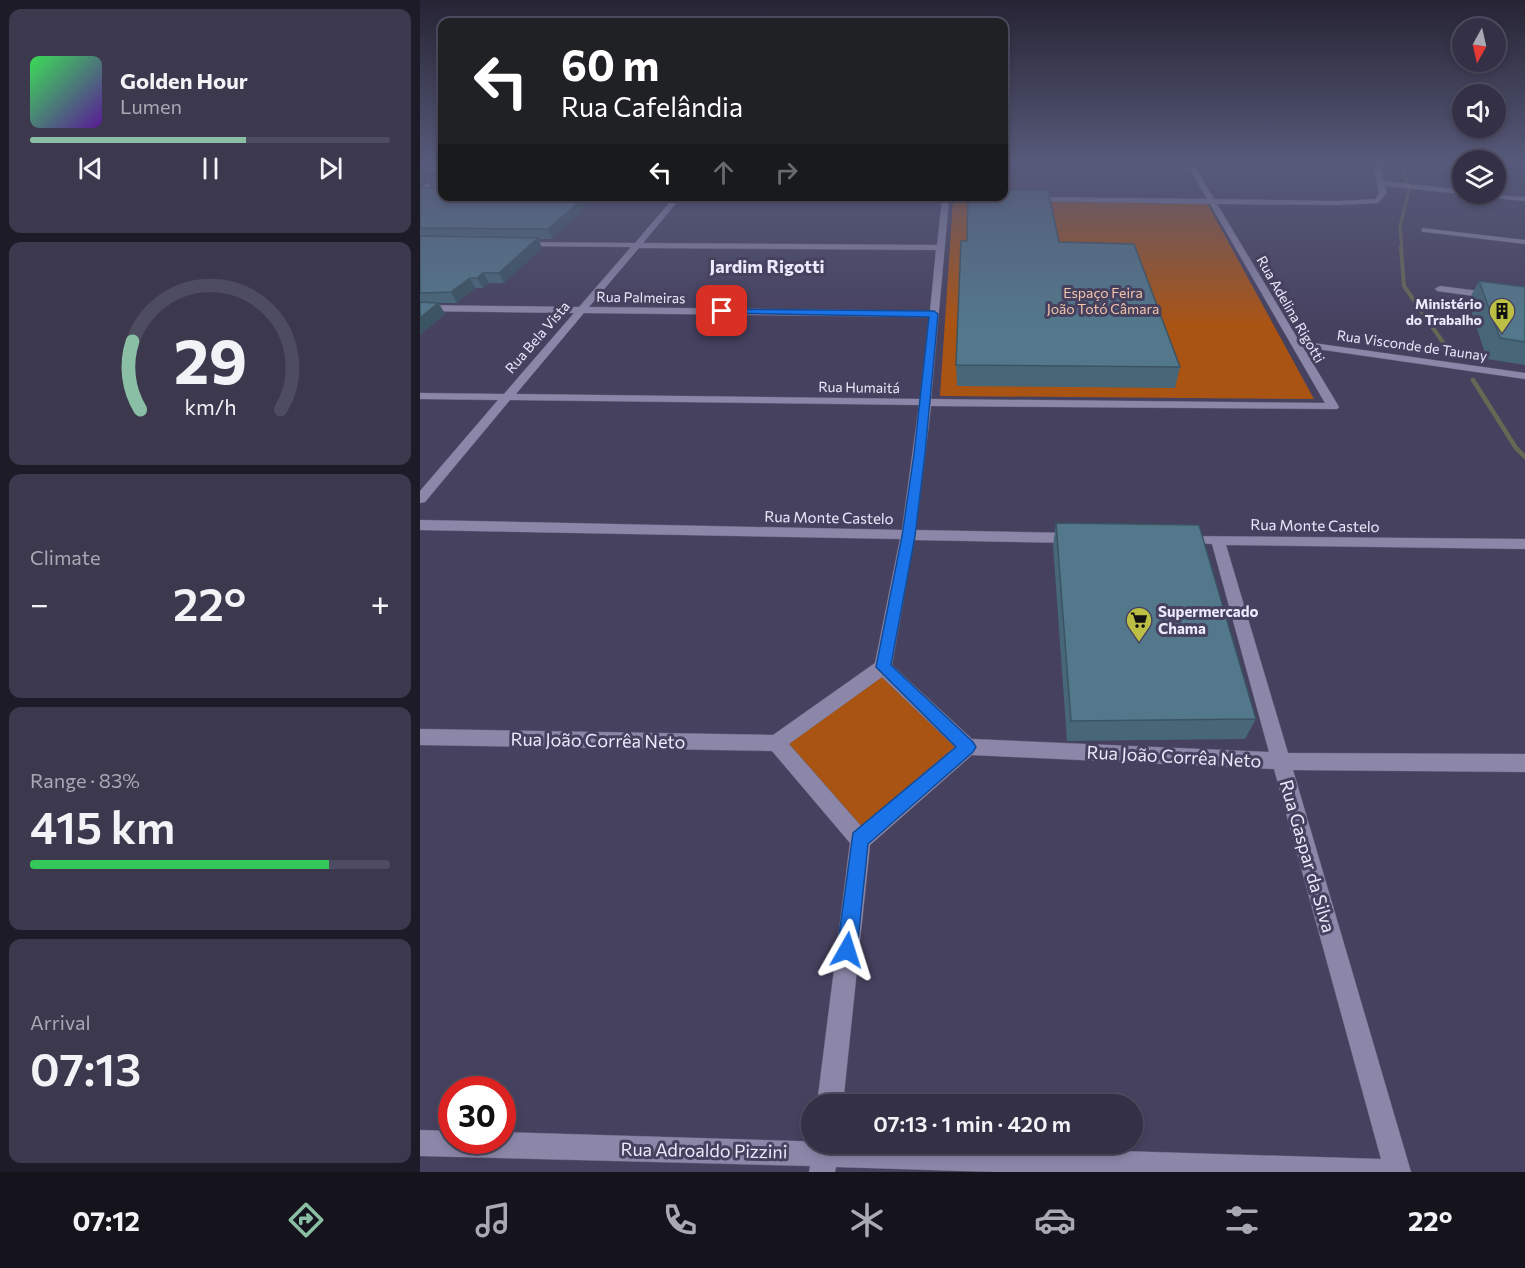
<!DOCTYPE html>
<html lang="en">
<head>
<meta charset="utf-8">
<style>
  :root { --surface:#343147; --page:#3c394e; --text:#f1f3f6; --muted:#a9a9b4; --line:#4e4c60; --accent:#8abfa5 }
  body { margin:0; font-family:Commissioner,sans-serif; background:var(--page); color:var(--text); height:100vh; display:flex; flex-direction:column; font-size:22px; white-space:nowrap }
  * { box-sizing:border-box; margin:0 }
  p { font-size:20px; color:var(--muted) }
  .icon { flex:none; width:33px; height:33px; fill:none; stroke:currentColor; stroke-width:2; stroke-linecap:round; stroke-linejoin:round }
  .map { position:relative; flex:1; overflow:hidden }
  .sheet { display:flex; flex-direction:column; gap:9px; padding:9px; background:#1d1b27; width:420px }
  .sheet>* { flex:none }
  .banner { position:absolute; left:18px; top:18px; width:570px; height:183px; border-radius:12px; box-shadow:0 3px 9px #0003,0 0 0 2px var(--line); background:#202124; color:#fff; overflow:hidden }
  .needle { width:39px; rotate:188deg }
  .tools { position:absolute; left:1032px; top:18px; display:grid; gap:12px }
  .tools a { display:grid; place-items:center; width:54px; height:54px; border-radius:50%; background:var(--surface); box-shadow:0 3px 9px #0003,0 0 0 2px var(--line); font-size:30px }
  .speed { position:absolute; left:18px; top:1076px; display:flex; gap:12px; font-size:30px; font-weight:700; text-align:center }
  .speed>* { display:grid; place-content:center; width:78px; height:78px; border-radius:50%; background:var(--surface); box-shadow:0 3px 9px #0003,0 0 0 2px var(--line); line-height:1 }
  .speed .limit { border:9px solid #d22; background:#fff; color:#111 }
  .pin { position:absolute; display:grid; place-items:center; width:51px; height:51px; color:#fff; margin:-26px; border-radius:12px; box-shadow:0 3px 9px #0006 }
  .me { position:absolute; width:66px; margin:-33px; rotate:6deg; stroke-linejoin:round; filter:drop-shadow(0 0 4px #0008) }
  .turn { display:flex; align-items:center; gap:21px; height:126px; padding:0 24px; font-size:27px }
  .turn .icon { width:78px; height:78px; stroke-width:2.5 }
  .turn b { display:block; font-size:42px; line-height:51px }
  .lanes { display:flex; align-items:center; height:57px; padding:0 24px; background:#0003; justify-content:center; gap:30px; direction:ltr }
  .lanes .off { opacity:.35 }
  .big { font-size:45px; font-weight:600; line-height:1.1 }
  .sheet .tile { flex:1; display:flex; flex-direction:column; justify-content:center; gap:9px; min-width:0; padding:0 21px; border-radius:12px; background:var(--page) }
  .sheet .dial { align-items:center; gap:0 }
  .dial svg { height:156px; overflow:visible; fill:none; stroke:var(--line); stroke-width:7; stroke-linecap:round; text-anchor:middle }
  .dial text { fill:var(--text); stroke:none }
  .song { display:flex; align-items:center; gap:18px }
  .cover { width:72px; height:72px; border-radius:9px; background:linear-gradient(135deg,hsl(130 70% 55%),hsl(270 70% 35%)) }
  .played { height:6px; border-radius:3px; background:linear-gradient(90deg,var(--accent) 60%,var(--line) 60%) }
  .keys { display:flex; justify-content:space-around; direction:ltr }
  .heat { display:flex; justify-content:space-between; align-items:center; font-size:33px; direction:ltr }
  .charge { height:9px; border-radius:4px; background:linear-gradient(90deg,#34c759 83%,var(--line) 0) }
  .trip { position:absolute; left:381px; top:1094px; width:342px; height:60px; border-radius:30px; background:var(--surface); box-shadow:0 3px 9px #0003,0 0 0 2px var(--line); font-weight:600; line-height:60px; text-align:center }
  .tabs { display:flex; height:96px; justify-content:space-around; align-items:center; background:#15141c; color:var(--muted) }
  .tabs .icon { width:42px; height:42px }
  .tabs .current { color:var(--accent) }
  .tabs b { font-size:27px; color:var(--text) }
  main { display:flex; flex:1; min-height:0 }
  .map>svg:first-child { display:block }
</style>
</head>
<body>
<main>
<section class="sheet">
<div class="tile">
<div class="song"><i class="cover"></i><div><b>Golden Hour</b><p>Lumen</p></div></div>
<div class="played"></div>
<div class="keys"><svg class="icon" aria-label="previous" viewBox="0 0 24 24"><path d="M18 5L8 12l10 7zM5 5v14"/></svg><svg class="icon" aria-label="pause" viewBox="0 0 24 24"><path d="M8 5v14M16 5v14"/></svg><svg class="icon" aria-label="next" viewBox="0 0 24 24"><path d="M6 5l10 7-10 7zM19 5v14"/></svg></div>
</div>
<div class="tile dial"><svg viewBox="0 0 100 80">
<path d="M14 69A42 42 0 1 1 86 69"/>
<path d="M14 69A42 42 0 0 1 10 34" stroke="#8abfa5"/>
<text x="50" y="56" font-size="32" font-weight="700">29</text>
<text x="50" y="72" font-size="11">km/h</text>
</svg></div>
<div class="tile"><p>Climate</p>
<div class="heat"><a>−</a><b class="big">22°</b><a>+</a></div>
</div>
<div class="tile"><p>Range · 83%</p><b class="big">415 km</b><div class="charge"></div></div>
<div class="tile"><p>Arrival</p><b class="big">07:13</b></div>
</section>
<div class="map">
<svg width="1105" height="1172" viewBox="0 0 1105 1172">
  <rect width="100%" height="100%" fill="#46415f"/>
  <!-- green -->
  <g fill="#aa5414">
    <path d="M533 200 787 203 894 399 520 396Z"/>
    <path d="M463 673 540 745 441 829 366 743Z"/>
  </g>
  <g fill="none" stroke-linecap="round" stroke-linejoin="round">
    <!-- stream-far2 -->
    <g stroke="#676854" stroke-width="3">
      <path d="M978 162 983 167 987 182"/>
      <path d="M982 249 980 226 989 190"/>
    </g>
    <!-- stream-far1 -->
    <path stroke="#676854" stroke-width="4" d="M981 247 984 286 1029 351"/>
    <!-- stream -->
    <path stroke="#676854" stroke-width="4.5" d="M1053 380 1096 448 1105 457"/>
    <!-- street casing -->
    <g stroke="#615d77" stroke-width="1">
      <g id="street">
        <path d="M766 162H772L794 199 918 201 956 199 959 193 953 162H959L964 181 1042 190 1045 194H1042L965 186 967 193 958 203 918 205 797 204 879 341 1105 373V379L883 347 919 407 917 409 511 406 496 530 654 533 661 538 654 543 494 540 472 665 552 739 849 752 792 544 760 542 758 539 760 536 1105 539V549L806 545 868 753 1105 754V772L873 770 991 1172H575L416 1167 415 1172H389L390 1166 0 1156V1130L32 1131V1140H82V1132L961 1159 854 769 552 755 450 845 423 1104H397L430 843 352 751 0 745V729L353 735 455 663 480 539 0 530V520L482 530 499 405 90 400 5 502 0 503V491L78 400 0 399V393L84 394 154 313 0 311V305L159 307 211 247 102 246 98 244 99 242 215 243 255 196H262L223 243 517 245 522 200 384 196H571L568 200H529L511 399 905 403 790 204 610 201 606 199 610 197 787 199ZM219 248 516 250 510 311 169 307ZM164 313 509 317 500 399 96 394ZM462 677 535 747 441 826 369 744Z"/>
        <path d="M1050 194 1105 197V201L1054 196Z"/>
        <path d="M1002 228 1105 240V244L1005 232H1002Z"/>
        <path d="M1020 286 1105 297V303L1017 291 1015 289Z"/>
      </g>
    </g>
    <!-- secondary casing -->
    <g stroke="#615d77" stroke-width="1">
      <g id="secondary">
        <path d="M19 162H22V166L0 179V174Z"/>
        <path d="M22 175V180L0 193V188Z"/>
      </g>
    </g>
    <!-- street -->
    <use href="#street" fill="#8c87a9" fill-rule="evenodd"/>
    <!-- secondary -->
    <use href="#secondary" fill="#8c87a9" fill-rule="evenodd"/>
  </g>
  <!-- wall -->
  <g fill="#476778">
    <path d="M0 171 12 176 18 173 22 196H165L168 203 162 208 163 211 132 239H118L122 248 84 283H69L63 288H55L37 303H19L25 314 0 335V188L11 187Z"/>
    <path d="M639 242 760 367 755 388 537 386 536 365Z"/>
    <path d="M1059 281 1105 287V365L1067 359 1048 301Z"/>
    <path d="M636 523 836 719 825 739 647 741 633 545Z"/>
  </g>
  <!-- shaded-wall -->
  <g fill="#3a5461">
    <path d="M8 169 13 178 7 180V181L0 185V173Z"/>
    <path d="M154 196H165L168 203 162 208 163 211 132 239 128 229Z"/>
    <path d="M118 238 122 248 84 283 79 273Z"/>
    <path d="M63 273 69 283 63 288 57 278Z"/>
    <path d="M50 278 55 288 37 303 31 292Z"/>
    <path d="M18 303 25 314 0 335V318Z"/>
  </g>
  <!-- building -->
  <g fill="#53788b" stroke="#3a5461" stroke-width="1.5">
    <path d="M20 169H22V196H160L154 202H159L128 229 0 228V188L19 187V180H7L18 173Z"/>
    <path d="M584 190H628L639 242 714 244 760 367 536 365 541 241H547L548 196H584Z"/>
    <path d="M0 236 118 238 79 273H63L57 278H50L31 292 0 293Z"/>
    <path d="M1059 281 1105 287V342L1080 338Z"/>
    <path d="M0 302 18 303 0 318Z"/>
    <path d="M636 523 779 525 836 719 651 721Z"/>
  </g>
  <!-- sky -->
  <linearGradient id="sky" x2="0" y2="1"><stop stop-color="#262434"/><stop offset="0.5" stop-color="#575a7a"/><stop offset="1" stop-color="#575a7a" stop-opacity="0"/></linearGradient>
  <rect width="1105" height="326" fill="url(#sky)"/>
  <!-- route -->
  <path fill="#1a73e8" stroke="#114b97" stroke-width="1.5" d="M302 309 514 311 518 314 505 454 495 536 471 665 553 742 556 747 553 752 448 844 437 950 435 957 427 960 420 957 417 950 433 833 536 747 456 667 482 536 494 454 509 317 299 313 298 311Z"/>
  <!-- icons -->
  <defs>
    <g id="building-pin" transform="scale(1.35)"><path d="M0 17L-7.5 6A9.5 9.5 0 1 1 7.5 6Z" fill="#bbc044" stroke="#46415f"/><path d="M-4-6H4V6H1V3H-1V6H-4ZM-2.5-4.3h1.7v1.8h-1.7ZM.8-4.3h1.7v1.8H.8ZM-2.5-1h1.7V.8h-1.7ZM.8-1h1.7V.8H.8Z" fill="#111"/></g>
    <g id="supermarket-pin" transform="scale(1.35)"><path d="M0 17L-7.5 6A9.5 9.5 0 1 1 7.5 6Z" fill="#bbc044" stroke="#46415f"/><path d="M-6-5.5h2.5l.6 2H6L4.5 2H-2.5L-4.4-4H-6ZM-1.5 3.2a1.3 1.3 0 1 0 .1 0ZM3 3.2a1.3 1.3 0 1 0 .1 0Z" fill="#111"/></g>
  </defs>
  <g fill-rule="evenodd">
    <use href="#building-pin" x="1082" y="311"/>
    <use href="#supermarket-pin" x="719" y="620"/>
  </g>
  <g text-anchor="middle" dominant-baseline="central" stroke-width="6" stroke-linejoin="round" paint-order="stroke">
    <!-- far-park labels -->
    <g font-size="14" fill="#f3c4a9" stroke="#46415f">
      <text x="683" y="292">Espaço Feira<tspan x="683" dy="16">João Totó Câmara</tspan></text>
    </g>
    <!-- far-street labels -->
    <g font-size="14" fill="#ebe9fc" stroke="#46415f">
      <text transform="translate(221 297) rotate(1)">Rua Palmeiras</text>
      <text transform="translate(871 309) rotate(60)">Rua Adelina Rigotti</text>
      <text transform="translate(117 337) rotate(-49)">Rua Bela Vista</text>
      <text transform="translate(992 345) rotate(8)">Rua Visconde de Taunay</text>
      <text transform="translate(439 387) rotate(1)">Rua Humaitá</text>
    </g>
    <!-- far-poi labels -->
    <g font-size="14" font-weight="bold" fill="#ebe9fc" stroke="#46415f" text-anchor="end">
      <text x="1062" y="303">Ministério<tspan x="1062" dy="16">do Trabalho</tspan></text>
    </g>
    <!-- street labels -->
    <g font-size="15" fill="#ebe9fc" stroke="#46415f">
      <text transform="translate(409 517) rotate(1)">Rua Monte Castelo</text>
      <text transform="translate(895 525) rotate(1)">Rua Monte Castelo</text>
    </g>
    <!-- poi labels -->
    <g font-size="15" font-weight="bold" fill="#ebe9fc" stroke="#46415f" text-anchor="start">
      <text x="738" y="611">Supermercado<tspan x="738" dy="17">Chama</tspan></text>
    </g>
    <!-- far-district labels -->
    <g font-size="18" font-weight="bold" fill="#ebe9fc" stroke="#46415f">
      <text x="347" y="266">Jardim Rigotti</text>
    </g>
    <!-- near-street labels -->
    <g font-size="18" fill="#ebe9fc" stroke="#46415f">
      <text transform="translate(178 740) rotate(1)">Rua João Corrêa Neto</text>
      <text transform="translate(754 756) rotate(3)">Rua João Corrêa Neto</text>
      <text transform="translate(888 856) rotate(74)">Rua Gaspar da Silva</text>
      <text transform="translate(284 1150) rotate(1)">Rua Adroaldo Pizzini</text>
    </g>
  </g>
</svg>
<div class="tools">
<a><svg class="needle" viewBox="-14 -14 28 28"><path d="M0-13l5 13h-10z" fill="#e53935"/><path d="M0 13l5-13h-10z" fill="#a9a9b4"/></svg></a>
<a><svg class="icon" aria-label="sound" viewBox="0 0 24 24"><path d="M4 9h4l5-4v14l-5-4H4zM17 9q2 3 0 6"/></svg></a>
<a><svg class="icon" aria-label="layers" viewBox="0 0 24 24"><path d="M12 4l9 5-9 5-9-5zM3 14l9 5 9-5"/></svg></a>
</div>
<div class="speed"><div class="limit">30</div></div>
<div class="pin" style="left:302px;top:311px;background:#d93025"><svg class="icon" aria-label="arrive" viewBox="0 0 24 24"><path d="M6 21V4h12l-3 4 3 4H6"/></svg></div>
<svg class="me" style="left:427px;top:950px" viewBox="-20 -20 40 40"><path d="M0-17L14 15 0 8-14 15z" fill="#1a73e8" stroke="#fff" stroke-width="4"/></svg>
<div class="trip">07:13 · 1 min · 420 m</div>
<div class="banner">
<div class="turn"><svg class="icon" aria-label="left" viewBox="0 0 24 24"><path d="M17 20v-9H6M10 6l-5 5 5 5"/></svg><div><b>60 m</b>Rua Cafelândia</div></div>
<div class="lanes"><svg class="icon" aria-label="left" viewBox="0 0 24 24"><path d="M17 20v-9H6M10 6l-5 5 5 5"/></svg><svg class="icon off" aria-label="ahead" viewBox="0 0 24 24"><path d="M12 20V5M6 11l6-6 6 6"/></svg><svg class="icon off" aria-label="right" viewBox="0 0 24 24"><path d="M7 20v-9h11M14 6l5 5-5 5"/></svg></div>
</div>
</div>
</main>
<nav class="tabs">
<b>07:12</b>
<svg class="icon current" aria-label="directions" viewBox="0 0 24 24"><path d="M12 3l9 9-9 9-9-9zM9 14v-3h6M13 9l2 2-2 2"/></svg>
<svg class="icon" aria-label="music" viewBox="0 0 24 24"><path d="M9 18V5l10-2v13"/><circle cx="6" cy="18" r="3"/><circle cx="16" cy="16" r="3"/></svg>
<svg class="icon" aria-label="phone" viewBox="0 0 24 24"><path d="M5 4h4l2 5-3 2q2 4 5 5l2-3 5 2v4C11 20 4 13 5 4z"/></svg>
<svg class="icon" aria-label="climate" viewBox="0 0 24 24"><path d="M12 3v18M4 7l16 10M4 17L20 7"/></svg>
<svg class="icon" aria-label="car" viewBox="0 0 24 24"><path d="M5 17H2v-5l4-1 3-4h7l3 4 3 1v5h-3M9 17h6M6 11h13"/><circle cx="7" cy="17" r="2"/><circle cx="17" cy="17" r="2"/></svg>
<svg class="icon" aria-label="filters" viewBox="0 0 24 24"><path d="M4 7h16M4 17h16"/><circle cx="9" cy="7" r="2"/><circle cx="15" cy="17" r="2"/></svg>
<b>22°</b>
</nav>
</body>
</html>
